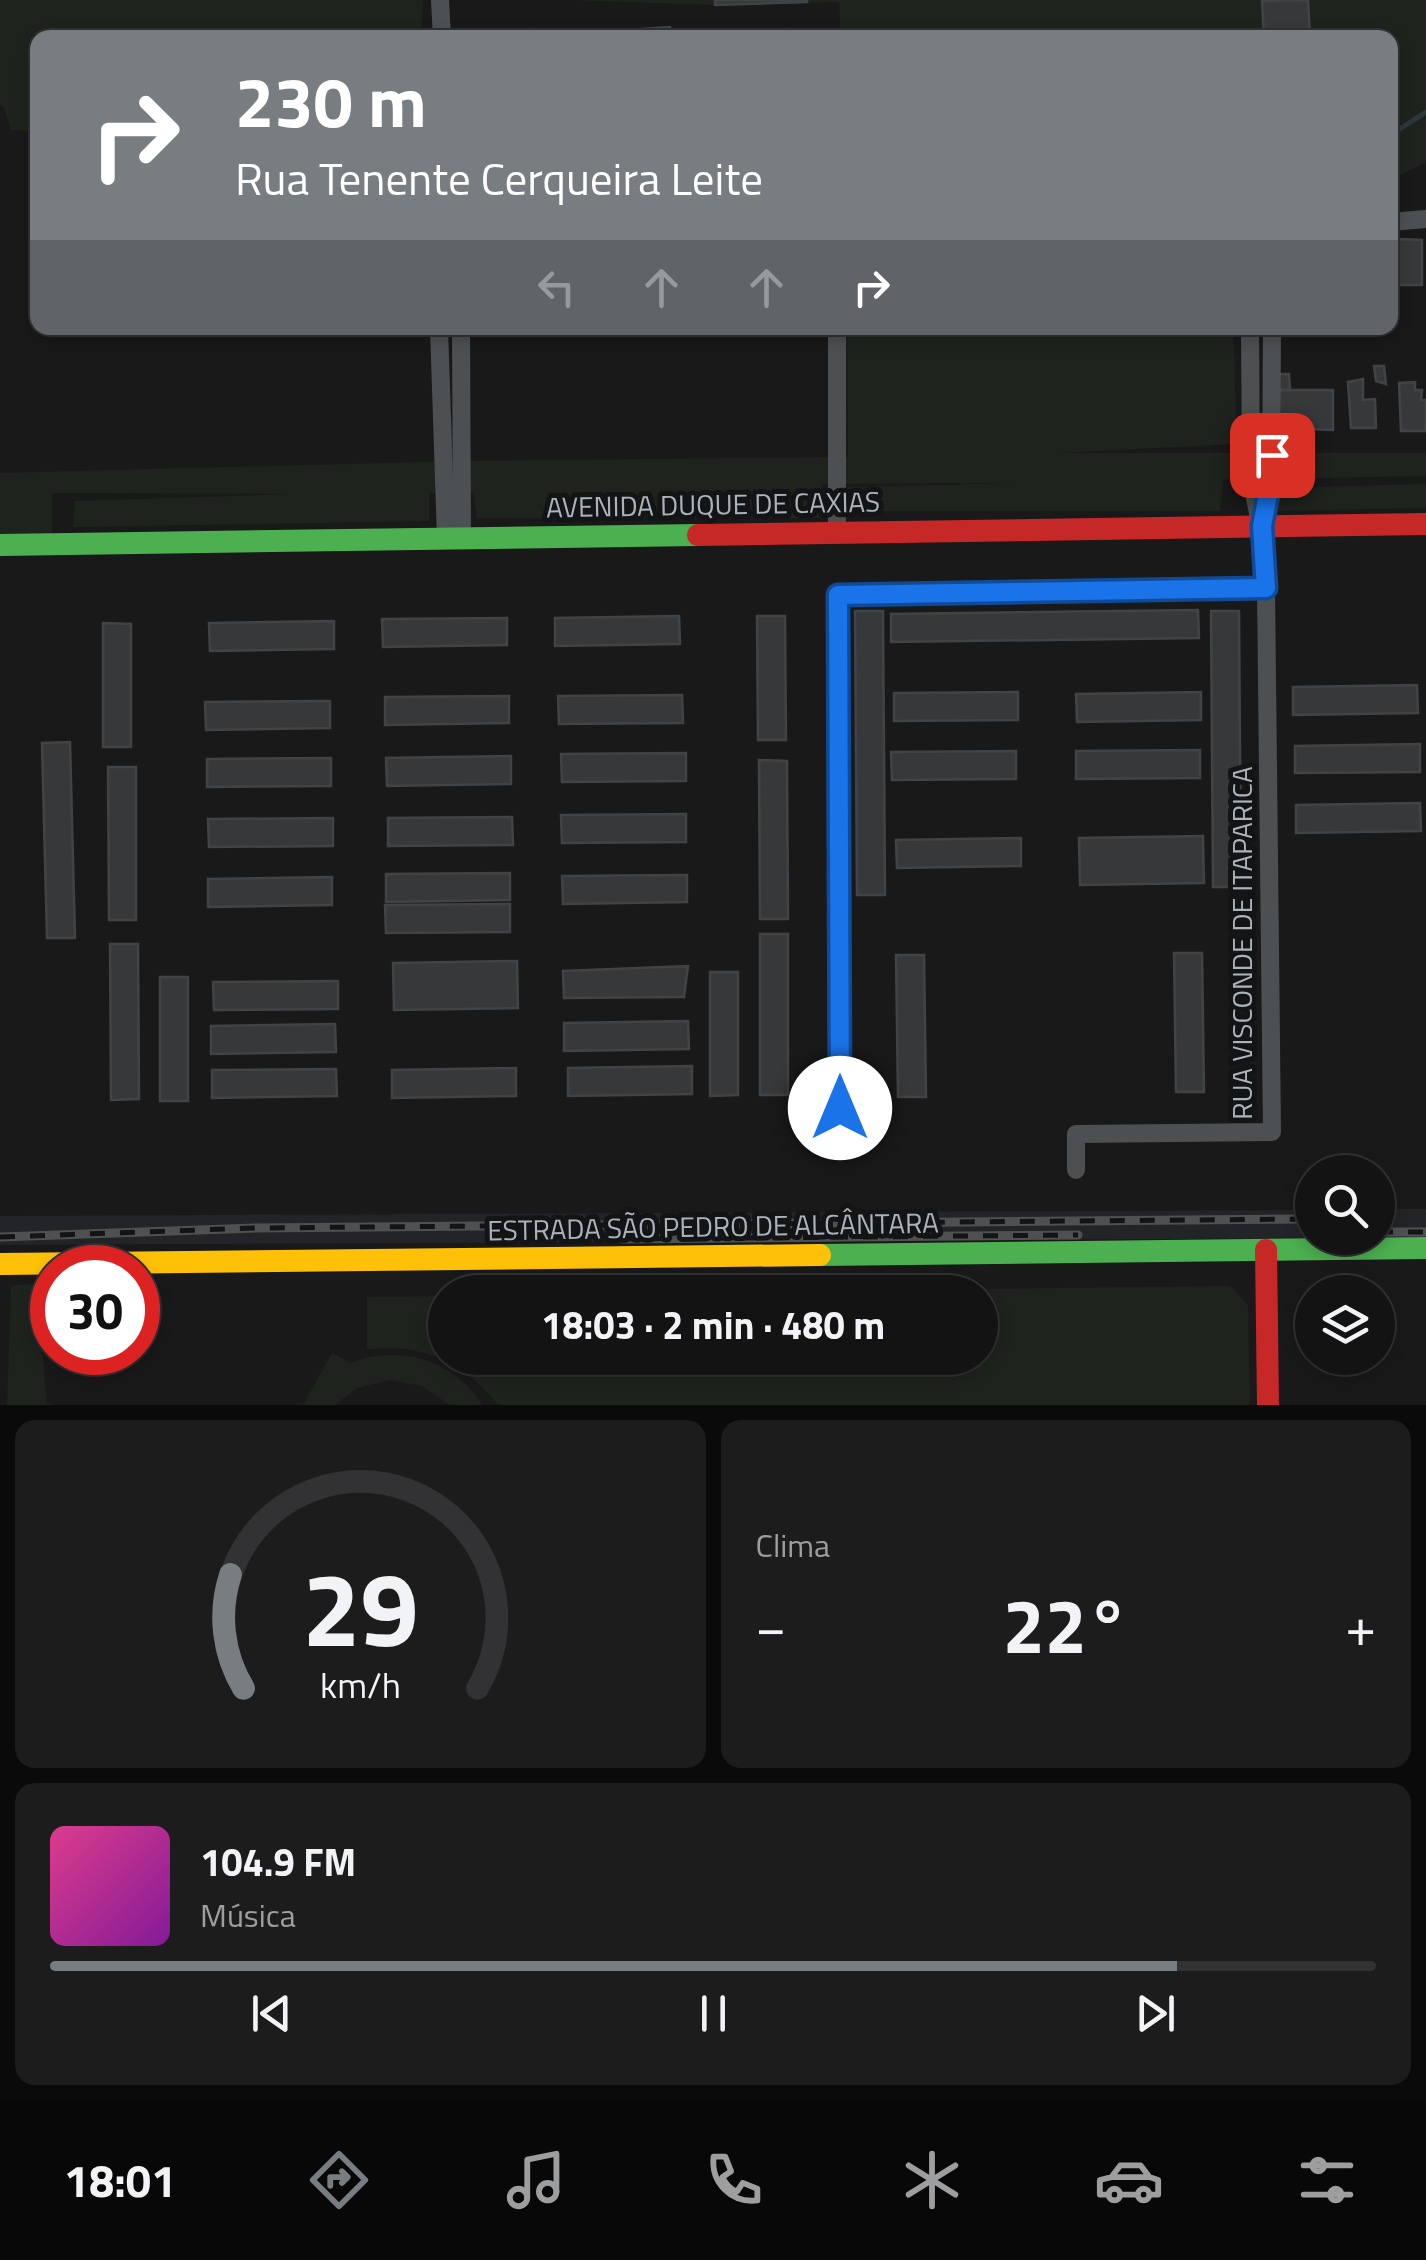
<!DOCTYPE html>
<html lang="pt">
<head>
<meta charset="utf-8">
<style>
  :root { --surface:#131314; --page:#1c1c1d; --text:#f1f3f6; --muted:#9d9ea0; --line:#323234; --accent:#787d82 }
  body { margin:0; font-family:"Titillium Web",sans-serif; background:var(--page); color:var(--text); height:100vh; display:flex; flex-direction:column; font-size:38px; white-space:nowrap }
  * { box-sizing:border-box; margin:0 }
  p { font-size:32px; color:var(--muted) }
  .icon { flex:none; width:55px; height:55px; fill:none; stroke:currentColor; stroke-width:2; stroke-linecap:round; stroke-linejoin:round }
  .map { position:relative; height:1405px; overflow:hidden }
  .panel { display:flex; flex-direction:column; gap:15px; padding:15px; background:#0a0a0b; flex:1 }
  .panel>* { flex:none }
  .top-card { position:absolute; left:30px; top:30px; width:1368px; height:305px; border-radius:20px; box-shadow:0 5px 15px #0003,0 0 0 2px var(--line); background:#787d82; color:#fff; overflow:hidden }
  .tools { position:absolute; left:1295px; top:1155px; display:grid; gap:20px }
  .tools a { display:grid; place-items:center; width:100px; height:100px; border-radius:50%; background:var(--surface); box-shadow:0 5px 15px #0003,0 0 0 2px var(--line); font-size:50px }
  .speed { position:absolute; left:30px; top:1245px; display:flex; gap:20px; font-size:50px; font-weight:700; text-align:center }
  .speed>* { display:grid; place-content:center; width:130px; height:130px; border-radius:50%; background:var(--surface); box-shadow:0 5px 15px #0003,0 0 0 2px var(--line); line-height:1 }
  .speed .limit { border:15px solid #d22; background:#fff; color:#111 }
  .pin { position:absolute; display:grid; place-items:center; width:85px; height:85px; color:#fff; margin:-42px; border-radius:20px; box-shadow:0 5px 15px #0006 }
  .me { position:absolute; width:110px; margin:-55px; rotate:0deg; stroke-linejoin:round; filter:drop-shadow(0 0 8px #0008) }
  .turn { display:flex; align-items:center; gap:35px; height:210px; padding:0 40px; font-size:45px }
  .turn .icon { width:130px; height:130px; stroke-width:2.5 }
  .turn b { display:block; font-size:70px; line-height:85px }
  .lanes { display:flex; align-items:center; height:95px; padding:0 40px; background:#0003; justify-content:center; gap:50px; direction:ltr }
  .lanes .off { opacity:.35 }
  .big { font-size:75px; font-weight:700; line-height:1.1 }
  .panel .tile { flex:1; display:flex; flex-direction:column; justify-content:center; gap:15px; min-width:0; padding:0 35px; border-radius:20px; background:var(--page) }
  .panel .dial { align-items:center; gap:0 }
  .dial svg { height:260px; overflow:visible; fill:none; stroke:var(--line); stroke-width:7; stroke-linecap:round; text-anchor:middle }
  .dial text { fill:var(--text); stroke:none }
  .song { display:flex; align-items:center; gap:30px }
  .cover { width:120px; height:120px; border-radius:15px; background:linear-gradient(135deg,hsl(330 70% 55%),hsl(290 70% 35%)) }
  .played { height:10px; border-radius:5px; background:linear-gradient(90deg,var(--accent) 85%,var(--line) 85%) }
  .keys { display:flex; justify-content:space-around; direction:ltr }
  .heat { display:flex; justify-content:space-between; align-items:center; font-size:55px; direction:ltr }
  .panel .tiles { flex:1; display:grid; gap:15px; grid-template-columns:1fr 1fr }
  .tile:last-child { grid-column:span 2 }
  .trip { position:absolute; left:428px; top:1275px; width:570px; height:100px; border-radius:50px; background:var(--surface); box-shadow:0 5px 15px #0003,0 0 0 2px var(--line); font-weight:700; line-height:100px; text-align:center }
  .tab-bar { display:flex; height:160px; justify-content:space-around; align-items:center; background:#080808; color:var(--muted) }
  .tab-bar .icon { width:70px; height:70px }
  .tab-bar .current { color:var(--accent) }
  .tab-bar b { font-size:45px; color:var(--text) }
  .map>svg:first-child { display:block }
</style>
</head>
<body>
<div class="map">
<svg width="1426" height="1405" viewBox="0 0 1426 1405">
  <rect width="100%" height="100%" fill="#19191a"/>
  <!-- built -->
  <g fill="#232427">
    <rect x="1378" y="1209" width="48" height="28"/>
    <path d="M1312 1210V1238H1375L0 1245V1216Z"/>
  </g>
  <!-- green -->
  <g fill="#1e241d">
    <path d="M0 0H423L421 37 38 38 37 132 11 130 4 108 0 105Z"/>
    <path d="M573 0H1426V162L1390 180V38H841L839 2 711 5Z"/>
    <path d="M847 328H1233L1237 444 1057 453H1426V476L1223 480 1220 511H850L847 487 1016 483 822 484 821 518H477L473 492 429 493V521L73 527 75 501 291 494 52 493V544L0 545V473L462 461 848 457Z"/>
    <path d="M1426 484V508L1277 511 1274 488Z"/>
    <path d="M52 1282V1317L39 1316 47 1403 54 1405H7L11 1286Z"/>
    <path d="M1230 1286 1248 1305 1250 1405H498C467 1364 419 1341 367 1350V1297L445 1296V1358H980V1292H710Z"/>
    <path d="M332 1353 350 1363C399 1344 454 1359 482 1405H450L422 1386 390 1380 357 1388 335 1405H303Z"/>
  </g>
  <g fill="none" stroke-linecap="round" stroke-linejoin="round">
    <!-- stream -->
    <path stroke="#2c383c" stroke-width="5" d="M1390 135 1426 112"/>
  </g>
  <!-- building -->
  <g fill="#37383a" stroke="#414446" stroke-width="2.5">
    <path d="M715 0H807V2L715 5Z"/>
    <path d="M1308 0 1310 38H1264L1262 1Z"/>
    <path d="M670 27V38H643L642 29Z"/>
    <path d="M533 29 534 38H505V31Z"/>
    <path d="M790 29 791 38H769L768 30Z"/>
    <path d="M705 30 706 38H688L687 31Z"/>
    <path d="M505 31V38H482L481 32Z"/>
    <path d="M1399 239 1422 240V285H1399Z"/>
    <path d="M1374 366H1384L1386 384 1376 381Z"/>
    <path d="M1278 374H1289L1290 390H1277Z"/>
    <path d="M1363 379V400L1375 399 1376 428H1351L1348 382Z"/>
    <path d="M1415 382V390H1422L1421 400H1426V431H1401L1399 383Z"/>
    <path d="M1275 390H1333V430L1277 428Z"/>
    <path d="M1198 610 1199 638 891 642V614Z"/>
    <path d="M855 611H883L885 895H857Z"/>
    <path d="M1211 611H1239L1241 887H1213Z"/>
    <path d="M679 616 680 644 555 646V618Z"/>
    <path d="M757 616H785L786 740H758Z"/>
    <path d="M507 618V645L383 647 382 619Z"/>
    <path d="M334 621V649L210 651 209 623Z"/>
    <path d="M103 623 131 624V747H103Z"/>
    <path d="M1417 685 1418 713 1293 715V687Z"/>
    <path d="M1018 692V720L894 721V693Z"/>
    <path d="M1201 692V720L1077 722 1076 694Z"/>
    <path d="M682 695 683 723 559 724 558 696Z"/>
    <path d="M509 696V723L385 725V697Z"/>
    <path d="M330 701V728L206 730 205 702Z"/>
    <path d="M70 742 75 938H47L42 743Z"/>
    <path d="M1420 744V772L1295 773V746Z"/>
    <path d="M1200 750V778L1076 779V751Z"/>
    <path d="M1016 751V779L892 780 891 752Z"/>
    <path d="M686 753V781L562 782 561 754Z"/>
    <path d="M511 756V784L387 786 386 758Z"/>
    <path d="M331 758V786L207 787V759Z"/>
    <path d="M759 760 787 761 788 919H760Z"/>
    <path d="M108 767H136V920H109Z"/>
    <path d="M1420 803 1421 831 1296 833V805Z"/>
    <path d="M686 814V842L562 843 561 815Z"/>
    <path d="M512 817 513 845 388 846V818Z"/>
    <path d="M333 818V846L209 847 208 819Z"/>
    <path d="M1203 836 1204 883 1080 885 1079 838Z"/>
    <path d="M1021 838V866L897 868 896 840Z"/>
    <path d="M510 873V900L386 902V874Z"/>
    <path d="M687 875V902L563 904 562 876Z"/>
    <path d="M332 877V905L208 907V879Z"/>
    <path d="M510 904V932L386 933 385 905Z"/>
    <rect x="760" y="934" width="28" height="161"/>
    <path d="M110 944H138L139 1099 111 1100Z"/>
    <path d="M1174 953H1202L1204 1092H1176Z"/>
    <path d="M896 955H924L926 1097H898Z"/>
    <path d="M517 961 518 1008 394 1010 393 963Z"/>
    <path d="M688 966 684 997 564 998 563 971Z"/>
    <path d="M710 972H738V1095L710 1096Z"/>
    <rect x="160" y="977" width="28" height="124"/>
    <path d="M338 981V1009L214 1010 213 982Z"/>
    <path d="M688 1021 689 1049 564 1051V1023Z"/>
    <path d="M335 1024 336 1052 211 1054V1026Z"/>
    <path d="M692 1066V1094L568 1096V1068Z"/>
    <path d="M516 1068V1096L392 1098V1070Z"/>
    <path d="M336 1069 337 1096 212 1098V1070Z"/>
  </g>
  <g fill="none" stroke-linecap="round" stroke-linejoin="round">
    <!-- street -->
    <g stroke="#4d5052" stroke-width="18">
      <path d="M440 0 442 38"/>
      <path d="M1390 222 1426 219"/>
      <path d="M439 328 446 538"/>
      <path d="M461 328 462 538"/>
      <path d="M837 328V532"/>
      <path d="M1263 521 1271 479 1272 328"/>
      <path d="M840 1108 837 595 1266 588"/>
      <path d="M1076 1170V1134L1272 1132 1266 588 1261 527 1251 479 1250 328"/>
    </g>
    <!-- fast -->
    <g stroke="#4caf50" stroke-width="22">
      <path d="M0 545 698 535"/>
      <path d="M820 1255 1426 1248"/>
    </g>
    <!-- slow -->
    <path stroke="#ffc107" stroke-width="22" d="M0 1264 820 1255"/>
    <!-- jam -->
    <g stroke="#c62828" stroke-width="22">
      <path d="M698 535 1426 524"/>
      <path d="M1266 1250 1268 1405"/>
    </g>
    <!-- rail casing -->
    <g stroke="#4e5051" stroke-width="9">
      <g id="rail">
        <path d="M1378 1232H1426"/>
        <path d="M0 1237 256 1228 1312 1219"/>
        <path d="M623 1239 1078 1235"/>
      </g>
    </g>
    <!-- rail -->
    <use href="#rail" stroke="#131416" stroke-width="5" stroke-dasharray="15" stroke-linecap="butt"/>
  </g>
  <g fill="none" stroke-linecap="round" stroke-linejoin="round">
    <!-- route casing -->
    <g stroke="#114b97" stroke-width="25">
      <path id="route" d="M840 1108 838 595 1266 588 1262 526 1271 479 1272 455"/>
    </g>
    <!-- route -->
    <use href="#route" stroke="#1a73e8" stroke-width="18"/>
  </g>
  <g text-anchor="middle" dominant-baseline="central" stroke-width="10" stroke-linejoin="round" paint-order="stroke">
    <!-- street labels -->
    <g font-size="28" fill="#abb3ba" stroke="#131416">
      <text transform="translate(713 504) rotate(-1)">AVENIDA DUQUE DE CAXIAS</text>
      <text transform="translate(1241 943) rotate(-90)">RUA VISCONDE DE ITAPARICA</text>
      <text transform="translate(713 1226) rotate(-1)">ESTRADA SÃO PEDRO DE ALCÂNTARA</text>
    </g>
  </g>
</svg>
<div class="tools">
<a><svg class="icon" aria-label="search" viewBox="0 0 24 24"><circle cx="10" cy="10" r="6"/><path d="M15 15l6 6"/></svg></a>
<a><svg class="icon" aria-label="layers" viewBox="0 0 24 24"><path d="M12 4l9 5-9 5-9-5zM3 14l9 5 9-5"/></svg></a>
</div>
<div class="speed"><div class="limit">30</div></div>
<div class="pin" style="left:1272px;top:455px;background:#d93025"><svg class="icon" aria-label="arrive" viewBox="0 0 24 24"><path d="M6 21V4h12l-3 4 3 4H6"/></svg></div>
<svg class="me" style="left:840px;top:1108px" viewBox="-20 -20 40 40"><circle r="19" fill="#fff"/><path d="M0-13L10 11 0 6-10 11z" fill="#1a73e8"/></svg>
<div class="trip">18:03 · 2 min · 480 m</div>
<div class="top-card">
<div class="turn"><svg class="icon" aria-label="right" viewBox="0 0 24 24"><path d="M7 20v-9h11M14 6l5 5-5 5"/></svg><div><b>230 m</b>Rua Tenente Cerqueira Leite</div></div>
<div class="lanes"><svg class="icon off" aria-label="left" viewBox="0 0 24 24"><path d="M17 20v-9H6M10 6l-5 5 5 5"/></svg><svg class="icon off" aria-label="ahead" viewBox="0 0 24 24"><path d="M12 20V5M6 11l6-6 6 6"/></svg><svg class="icon off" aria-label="ahead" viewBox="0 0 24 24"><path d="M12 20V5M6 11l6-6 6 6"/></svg><svg class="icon" aria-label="right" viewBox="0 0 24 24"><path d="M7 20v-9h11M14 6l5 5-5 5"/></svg></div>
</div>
</div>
<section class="panel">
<div class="tiles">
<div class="tile dial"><svg viewBox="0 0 100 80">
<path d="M14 69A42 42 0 1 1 86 69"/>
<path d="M14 69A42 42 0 0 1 10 34" stroke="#787d82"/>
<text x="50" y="56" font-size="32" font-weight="700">29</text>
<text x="50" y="72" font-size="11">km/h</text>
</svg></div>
<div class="tile"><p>Clima</p>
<div class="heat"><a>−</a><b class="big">22°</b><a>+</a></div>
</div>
<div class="tile">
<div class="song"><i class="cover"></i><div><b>104.9 FM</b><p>Música</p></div></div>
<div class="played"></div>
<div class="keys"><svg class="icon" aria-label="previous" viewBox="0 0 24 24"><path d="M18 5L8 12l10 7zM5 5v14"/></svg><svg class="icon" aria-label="pause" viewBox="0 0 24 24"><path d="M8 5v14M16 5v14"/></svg><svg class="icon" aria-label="next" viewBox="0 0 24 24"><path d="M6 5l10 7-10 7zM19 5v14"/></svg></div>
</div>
</div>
</section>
<nav class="tab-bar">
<b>18:01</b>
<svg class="icon current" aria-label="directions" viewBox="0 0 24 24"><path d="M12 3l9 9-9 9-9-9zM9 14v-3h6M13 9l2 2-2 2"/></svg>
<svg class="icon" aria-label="music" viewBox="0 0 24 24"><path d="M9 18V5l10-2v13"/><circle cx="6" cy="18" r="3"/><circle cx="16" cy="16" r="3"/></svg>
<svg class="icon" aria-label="phone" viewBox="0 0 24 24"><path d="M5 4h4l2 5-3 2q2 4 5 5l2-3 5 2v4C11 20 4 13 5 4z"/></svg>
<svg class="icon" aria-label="climate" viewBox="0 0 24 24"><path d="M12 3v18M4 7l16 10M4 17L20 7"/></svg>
<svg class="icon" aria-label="car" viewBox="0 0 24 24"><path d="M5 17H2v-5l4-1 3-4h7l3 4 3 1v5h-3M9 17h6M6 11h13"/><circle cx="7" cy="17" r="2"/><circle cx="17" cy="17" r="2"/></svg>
<svg class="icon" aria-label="filters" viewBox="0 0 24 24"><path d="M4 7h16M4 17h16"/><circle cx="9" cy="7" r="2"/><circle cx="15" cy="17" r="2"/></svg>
</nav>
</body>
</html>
